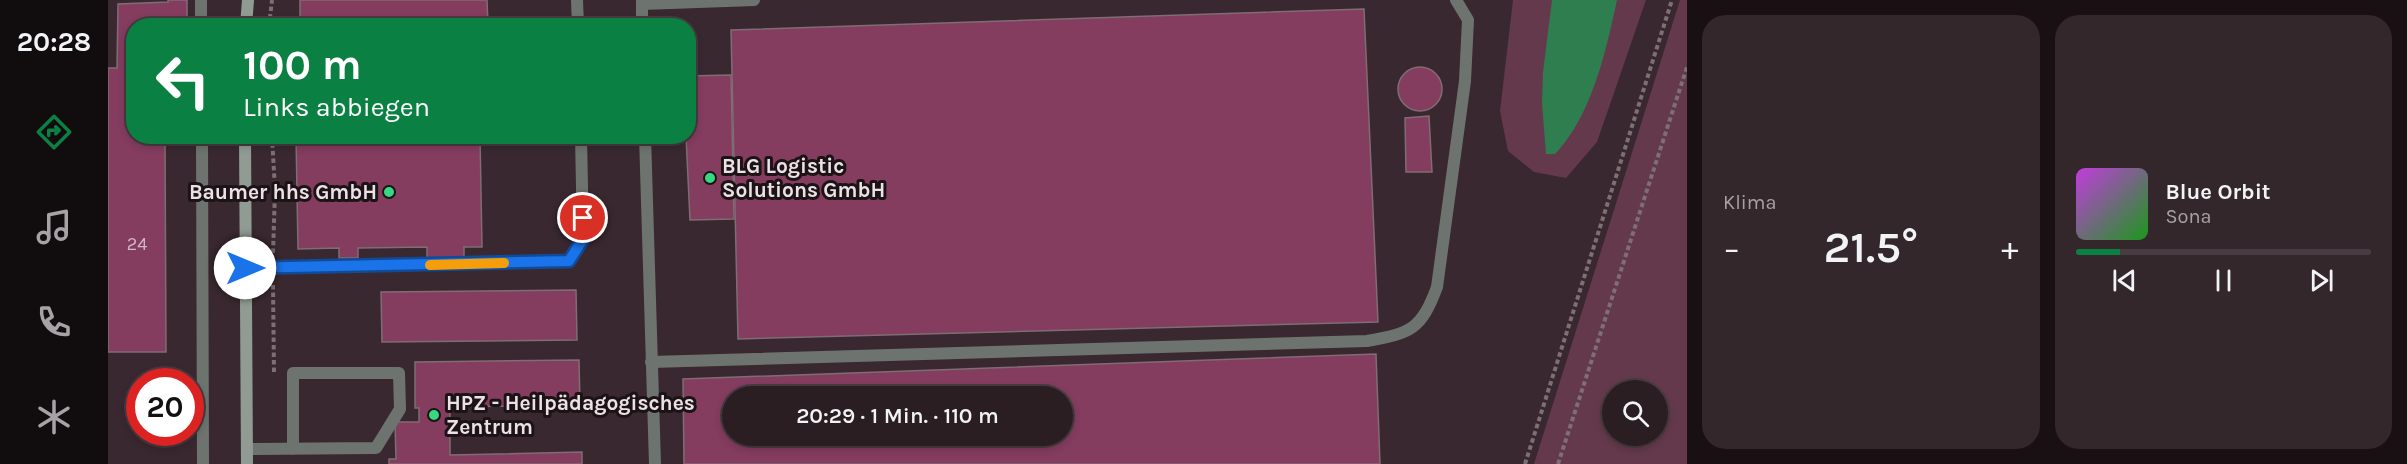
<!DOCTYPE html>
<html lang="de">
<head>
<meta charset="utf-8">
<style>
  :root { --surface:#2b1e23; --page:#33272b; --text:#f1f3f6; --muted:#a6a2a6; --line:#473c41; --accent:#0b8043 }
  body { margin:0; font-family:Karla,sans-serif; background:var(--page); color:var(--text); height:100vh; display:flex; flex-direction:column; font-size:22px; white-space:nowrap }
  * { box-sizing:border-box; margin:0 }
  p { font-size:20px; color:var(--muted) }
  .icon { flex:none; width:33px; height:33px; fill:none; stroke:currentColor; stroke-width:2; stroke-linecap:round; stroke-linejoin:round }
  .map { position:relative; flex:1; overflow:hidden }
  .details { display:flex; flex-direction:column; gap:15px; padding:15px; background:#181013; width:720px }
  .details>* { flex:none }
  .hud { position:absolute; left:18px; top:18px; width:570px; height:126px; border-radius:24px; box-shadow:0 3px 9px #0003,0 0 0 2px var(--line); background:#0b8043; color:#fff; overflow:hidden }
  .controls { position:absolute; left:1494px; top:380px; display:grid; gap:12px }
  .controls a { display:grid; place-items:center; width:66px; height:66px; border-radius:50%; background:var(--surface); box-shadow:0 3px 9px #0003,0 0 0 2px var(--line); font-size:30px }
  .speed { position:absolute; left:18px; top:368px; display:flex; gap:12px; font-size:30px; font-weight:700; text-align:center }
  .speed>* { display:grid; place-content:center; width:78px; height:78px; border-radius:50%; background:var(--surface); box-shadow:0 3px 9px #0003,0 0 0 2px var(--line); line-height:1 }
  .speed .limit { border:9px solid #d22; background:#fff; color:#111 }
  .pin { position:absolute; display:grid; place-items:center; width:51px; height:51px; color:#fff; margin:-26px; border:3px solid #fff; border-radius:50%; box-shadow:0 2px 6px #0007 }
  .me { position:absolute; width:66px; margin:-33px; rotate:90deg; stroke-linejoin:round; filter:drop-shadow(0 0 4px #0008) }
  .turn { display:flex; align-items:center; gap:21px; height:126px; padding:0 18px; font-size:27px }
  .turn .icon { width:78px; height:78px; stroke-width:2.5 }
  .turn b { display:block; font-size:42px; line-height:51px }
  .big { font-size:45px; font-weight:600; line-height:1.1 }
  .details .card { flex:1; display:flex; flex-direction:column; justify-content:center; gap:9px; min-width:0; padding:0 21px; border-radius:24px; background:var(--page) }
  .song { display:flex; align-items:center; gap:18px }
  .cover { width:72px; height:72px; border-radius:9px; background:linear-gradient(135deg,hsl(290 70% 55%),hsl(120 70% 35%)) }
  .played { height:6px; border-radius:3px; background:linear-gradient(90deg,var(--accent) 15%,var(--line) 15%) }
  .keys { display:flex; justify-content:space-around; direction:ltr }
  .heat { display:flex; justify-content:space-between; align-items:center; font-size:33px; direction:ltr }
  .details .tiles { flex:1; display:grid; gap:15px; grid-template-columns:repeat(2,1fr) }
  .trip { position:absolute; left:614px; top:386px; width:351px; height:60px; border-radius:30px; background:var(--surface); box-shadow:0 3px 9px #0003,0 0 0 2px var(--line); font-weight:600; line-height:60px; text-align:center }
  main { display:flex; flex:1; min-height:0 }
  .tab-bar { display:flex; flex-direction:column; width:108px; justify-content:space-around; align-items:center; background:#110c0e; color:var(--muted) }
  .tab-bar .icon { width:42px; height:42px }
  .tab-bar .current { color:var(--accent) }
  .tab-bar b { font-size:27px; color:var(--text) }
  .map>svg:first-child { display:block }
</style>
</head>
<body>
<main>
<nav class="tab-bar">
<b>20:28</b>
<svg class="icon current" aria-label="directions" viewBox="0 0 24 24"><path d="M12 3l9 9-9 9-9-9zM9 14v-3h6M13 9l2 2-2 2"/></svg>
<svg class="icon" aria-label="music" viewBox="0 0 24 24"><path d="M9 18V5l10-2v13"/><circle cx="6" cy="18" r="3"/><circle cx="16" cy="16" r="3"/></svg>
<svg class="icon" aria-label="phone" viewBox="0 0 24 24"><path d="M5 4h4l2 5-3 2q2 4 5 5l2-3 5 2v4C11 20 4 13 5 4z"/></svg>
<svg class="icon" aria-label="climate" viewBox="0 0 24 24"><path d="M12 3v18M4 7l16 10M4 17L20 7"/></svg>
</nav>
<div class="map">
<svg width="1579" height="464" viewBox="0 0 1579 464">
  <rect width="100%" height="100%" fill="#39282f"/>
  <!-- green -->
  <g fill="#64394c" fill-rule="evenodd">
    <path d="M1405 0H1538L1489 142 1458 178 1426 172 1400 151 1392 111Z"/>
    <path d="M1572 0H1579V464H1426ZM1504 390H1550V435H1504Z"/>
  </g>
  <!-- water -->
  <path fill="#2f7e4f" d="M1444 0H1509C1498 51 1484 115 1447 154H1438L1434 103 1435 72Z"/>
  <!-- building -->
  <g fill="#843c5f" stroke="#806c74" stroke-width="1.5" fill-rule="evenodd">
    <path d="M60 0H79V26H26V136H57L58 352H0V68H9L10 4 60 2Z"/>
    <path d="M192 0H379L380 25 192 26Z"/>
    <path d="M1256 9 1270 322 630 339 623 30Z"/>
    <circle cx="1312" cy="89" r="22"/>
    <path d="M623 75 626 219 582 220 578 136H580V76Z"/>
    <path d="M1321 116 1324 172H1298L1297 118Z"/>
    <path d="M188 136H372L374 247H356V257L319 258V247L250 248V258H231V248L190 249Z"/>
    <path d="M468 290 469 340 274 342 273 292Z"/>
    <path d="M1268 354 1272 464H576L575 379ZM624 396H954V435H624Z"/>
    <path d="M471 360 472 405 342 407V455L474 452V464H281V459H288L287 422H311V408H307V362Z"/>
  </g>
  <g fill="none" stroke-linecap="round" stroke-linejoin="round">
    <!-- path -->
    <g stroke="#7d6f74" stroke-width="4" stroke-dasharray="4.5 3" stroke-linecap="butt">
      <path d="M161 26 164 0"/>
      <path d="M164 136 167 190 165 253"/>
      <path d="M165 285 166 373"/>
      <path d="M1417 464 1564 0"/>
      <path d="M1450 464 1579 67"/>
    </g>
    <!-- lane -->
    <g stroke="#6d746f" stroke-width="12">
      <path d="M93 0V26"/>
      <path d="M469 0 470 26"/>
      <path d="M534 0V26"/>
      <path d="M534 4 646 0"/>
      <path d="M94 136 95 464"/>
      <path d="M537 136 547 464"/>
      <path d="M137 269 461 261 475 239 473 136"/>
      <path d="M543 362 1259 341C1303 333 1313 330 1329 287L1357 81 1360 20 1348 0"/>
      <path d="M139 449 268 448 292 409 291 373H185V449"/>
    </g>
    <!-- secondary -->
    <g stroke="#909c93" stroke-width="12">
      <path d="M138 26 140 0"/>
      <path d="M137 136 139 464"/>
    </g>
  </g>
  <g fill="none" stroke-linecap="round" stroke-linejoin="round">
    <!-- route casing -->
    <g stroke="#114b97" stroke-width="15">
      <path id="route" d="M137 268 461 261 475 239V218"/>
    </g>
    <!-- route -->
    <use href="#route" stroke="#1a73e8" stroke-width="10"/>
    <!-- slow -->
    <path stroke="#f59e0b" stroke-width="10" d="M322 265 396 263"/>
  </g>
  <!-- markers -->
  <g fill="#36d880" stroke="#1b1316" stroke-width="2">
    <circle cx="602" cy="178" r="6"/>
    <circle cx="281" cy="192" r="6"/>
    <circle cx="326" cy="415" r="6"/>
  </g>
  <g text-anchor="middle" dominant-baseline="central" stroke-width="6" stroke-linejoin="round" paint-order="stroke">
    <!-- number labels -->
    <g font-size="18" fill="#d2b8c4">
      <text x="29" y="244">24</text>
    </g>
    <!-- poi labels -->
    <g font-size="21" font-weight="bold" fill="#ece1e5" stroke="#1b1316" text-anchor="start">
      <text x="614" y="166">BLG Logistic<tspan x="614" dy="24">Solutions GmbH</tspan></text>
      <text x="269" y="192" text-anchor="end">Baumer hhs GmbH</text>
      <text x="338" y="403">HPZ - Heilpädagogisches<tspan x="338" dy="24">Zentrum</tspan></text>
    </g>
  </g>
</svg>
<div class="controls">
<a><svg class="icon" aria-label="search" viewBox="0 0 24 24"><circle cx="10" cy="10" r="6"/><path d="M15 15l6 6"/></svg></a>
</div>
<div class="speed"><div class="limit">20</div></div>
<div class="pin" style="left:475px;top:218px;background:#d93025"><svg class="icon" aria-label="arrive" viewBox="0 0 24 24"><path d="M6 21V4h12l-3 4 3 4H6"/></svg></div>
<svg class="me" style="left:137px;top:268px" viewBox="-20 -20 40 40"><circle r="19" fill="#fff"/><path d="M0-13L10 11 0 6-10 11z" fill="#1a73e8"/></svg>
<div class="trip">20:29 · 1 Min. · 110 m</div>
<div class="hud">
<div class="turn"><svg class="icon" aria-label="left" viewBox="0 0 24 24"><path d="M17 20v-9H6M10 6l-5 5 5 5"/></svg><div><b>100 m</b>Links abbiegen</div></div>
</div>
</div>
<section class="details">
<div class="tiles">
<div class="card"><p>Klima</p>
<div class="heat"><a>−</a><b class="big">21.5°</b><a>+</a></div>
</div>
<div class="card">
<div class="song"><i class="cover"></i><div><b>Blue Orbit</b><p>Sona</p></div></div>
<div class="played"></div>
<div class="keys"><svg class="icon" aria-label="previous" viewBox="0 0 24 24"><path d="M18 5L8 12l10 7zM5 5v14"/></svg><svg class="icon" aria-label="pause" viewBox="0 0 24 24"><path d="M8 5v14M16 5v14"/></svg><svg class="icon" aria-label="next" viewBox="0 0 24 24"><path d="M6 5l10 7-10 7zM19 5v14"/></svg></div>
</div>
</div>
</section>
</main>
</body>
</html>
